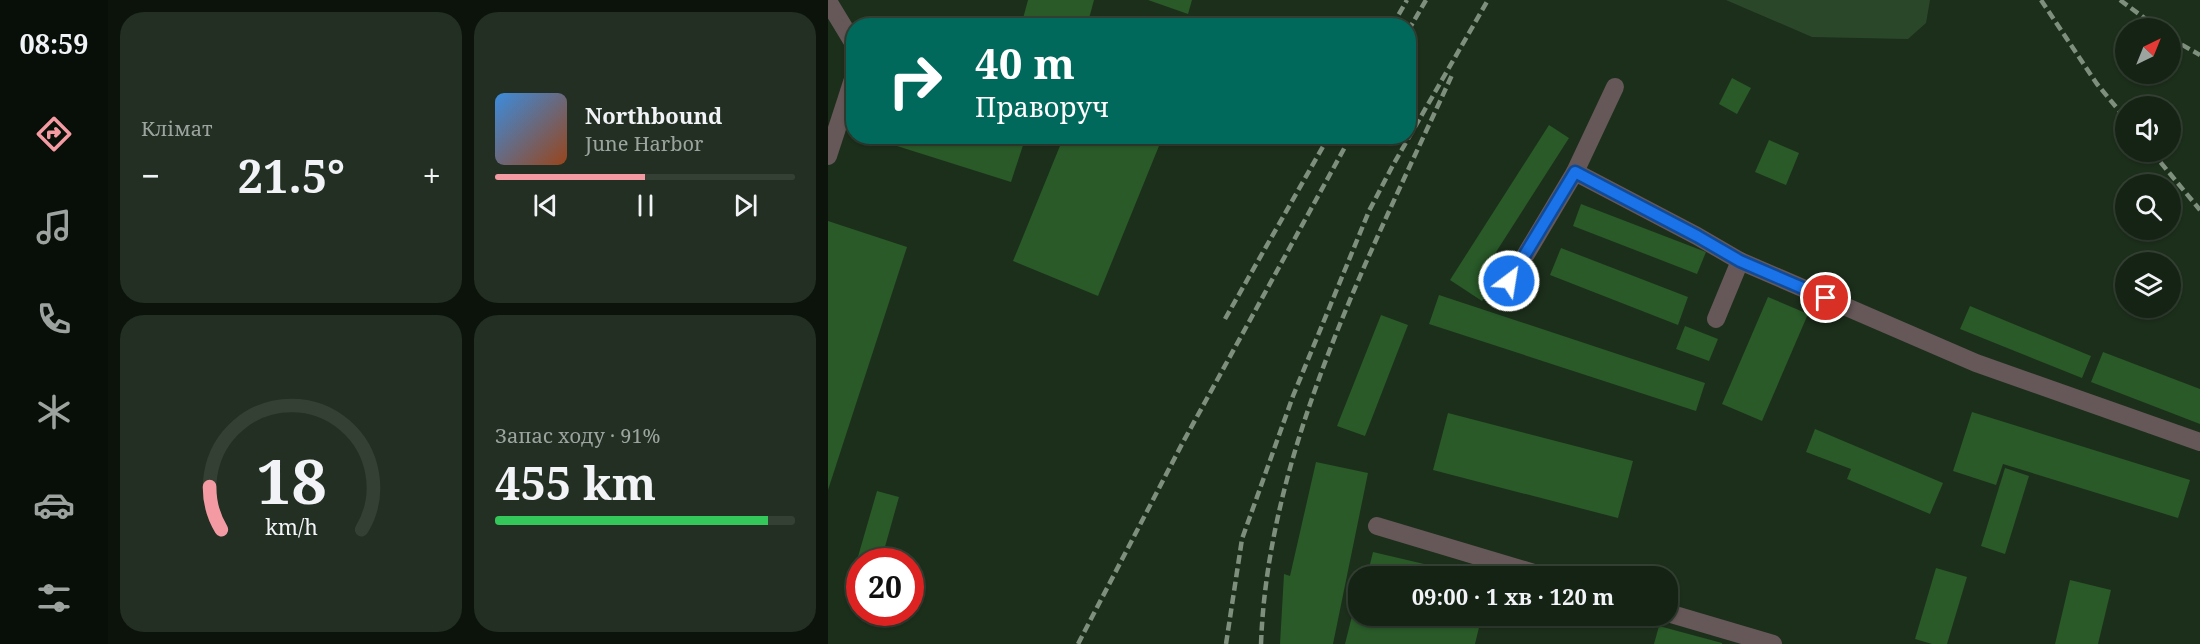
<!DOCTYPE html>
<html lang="uk">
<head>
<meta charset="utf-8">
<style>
  :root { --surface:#152314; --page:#222f22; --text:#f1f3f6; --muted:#9da4a0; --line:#344034; --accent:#f49aa3 }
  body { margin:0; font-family:"Noto Serif",serif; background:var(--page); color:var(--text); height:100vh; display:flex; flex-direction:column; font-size:22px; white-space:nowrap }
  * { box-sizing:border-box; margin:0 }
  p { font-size:20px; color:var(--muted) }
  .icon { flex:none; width:33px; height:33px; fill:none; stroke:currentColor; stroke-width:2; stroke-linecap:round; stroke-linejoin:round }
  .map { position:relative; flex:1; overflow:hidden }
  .sheet { display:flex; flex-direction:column; gap:12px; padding:12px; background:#0c130b; width:720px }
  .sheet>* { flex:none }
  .top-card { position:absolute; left:18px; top:18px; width:570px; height:126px; border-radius:24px; box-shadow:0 2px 4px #0004,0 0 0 2px var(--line); background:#00695c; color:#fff; overflow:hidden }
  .needle { width:39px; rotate:43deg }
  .controls { position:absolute; left:1287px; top:18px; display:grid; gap:12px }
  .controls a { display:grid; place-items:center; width:66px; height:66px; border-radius:50%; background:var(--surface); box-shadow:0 2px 4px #0004,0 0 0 2px var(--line); font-size:30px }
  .speed { position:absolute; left:18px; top:548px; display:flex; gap:12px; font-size:30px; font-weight:700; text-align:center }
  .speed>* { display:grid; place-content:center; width:78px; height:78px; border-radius:50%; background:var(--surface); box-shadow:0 2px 4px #0004,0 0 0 2px var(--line); line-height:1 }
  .speed .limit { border:9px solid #d22; background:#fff; color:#111 }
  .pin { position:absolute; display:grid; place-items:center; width:51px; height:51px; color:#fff; margin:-26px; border:3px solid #fff; border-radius:50%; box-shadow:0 2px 6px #0007 }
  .me { position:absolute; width:66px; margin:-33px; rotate:31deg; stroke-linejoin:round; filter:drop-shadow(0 0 4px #0008) }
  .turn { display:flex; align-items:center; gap:21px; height:126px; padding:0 30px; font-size:27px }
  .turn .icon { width:78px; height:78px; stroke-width:2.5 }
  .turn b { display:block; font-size:42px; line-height:51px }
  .big { font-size:45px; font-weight:700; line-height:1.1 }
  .sheet .tile { flex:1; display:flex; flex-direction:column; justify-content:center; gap:9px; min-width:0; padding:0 21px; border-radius:24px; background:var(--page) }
  .sheet .dial { align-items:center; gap:0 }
  .dial svg { height:156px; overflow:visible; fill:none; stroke:var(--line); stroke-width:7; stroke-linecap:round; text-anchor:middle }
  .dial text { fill:var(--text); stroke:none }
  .song { display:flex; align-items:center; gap:18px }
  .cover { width:72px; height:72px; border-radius:9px; background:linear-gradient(135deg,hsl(210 70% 55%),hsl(20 70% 35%)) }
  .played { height:6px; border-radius:3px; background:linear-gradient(90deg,var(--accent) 50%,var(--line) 50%) }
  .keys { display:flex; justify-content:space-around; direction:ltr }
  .heat { display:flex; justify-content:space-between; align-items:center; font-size:33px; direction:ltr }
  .charge { height:9px; border-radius:4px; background:linear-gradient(90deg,#34c759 91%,var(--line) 0) }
  .sheet .tiles { flex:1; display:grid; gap:12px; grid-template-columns:repeat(2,1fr) }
  .trip { position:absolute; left:520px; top:566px; width:330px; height:60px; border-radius:24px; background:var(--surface); box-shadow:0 2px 4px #0004,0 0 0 2px var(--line); font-weight:700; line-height:60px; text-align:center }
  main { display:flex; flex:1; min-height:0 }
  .tabs { display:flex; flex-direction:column; width:108px; justify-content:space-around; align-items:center; background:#080e08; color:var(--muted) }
  .tabs .icon { width:42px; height:42px }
  .tabs .active { color:var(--accent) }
  .tabs b { font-size:27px; color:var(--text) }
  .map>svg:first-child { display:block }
</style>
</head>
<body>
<main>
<nav class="tabs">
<b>08:59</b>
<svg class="icon active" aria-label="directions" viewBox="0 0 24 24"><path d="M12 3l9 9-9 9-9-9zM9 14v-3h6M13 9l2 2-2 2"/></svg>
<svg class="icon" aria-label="music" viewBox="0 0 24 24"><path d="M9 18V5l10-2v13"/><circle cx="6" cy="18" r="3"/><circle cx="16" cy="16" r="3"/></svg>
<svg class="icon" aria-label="phone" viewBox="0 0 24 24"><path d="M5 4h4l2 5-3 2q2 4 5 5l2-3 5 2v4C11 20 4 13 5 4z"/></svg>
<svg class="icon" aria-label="climate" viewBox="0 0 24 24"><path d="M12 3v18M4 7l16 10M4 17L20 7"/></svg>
<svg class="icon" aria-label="car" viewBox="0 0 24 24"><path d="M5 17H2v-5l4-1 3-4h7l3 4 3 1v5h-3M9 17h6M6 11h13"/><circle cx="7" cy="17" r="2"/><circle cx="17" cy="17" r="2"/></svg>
<svg class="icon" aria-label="filters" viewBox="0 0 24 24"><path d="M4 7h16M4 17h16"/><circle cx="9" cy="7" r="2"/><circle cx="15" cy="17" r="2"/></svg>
</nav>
<section class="sheet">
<div class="tiles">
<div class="tile"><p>Клімат</p>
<div class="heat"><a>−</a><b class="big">21.5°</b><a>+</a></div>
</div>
<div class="tile">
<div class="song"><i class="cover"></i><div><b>Northbound</b><p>June Harbor</p></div></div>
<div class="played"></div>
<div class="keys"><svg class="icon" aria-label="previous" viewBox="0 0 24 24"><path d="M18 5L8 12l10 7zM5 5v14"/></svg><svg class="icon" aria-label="pause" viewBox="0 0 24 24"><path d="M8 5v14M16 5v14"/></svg><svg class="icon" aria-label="next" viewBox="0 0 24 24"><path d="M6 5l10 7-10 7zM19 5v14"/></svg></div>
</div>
<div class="tile dial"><svg viewBox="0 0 100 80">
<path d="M14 69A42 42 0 1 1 86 69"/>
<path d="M14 69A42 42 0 0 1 8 47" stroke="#f49aa3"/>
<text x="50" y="56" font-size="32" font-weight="700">18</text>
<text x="50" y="72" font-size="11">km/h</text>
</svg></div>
<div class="tile"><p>Запас ходу · 91%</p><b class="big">455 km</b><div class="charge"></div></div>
</div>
</section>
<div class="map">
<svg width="1372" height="644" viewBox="0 0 1372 644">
  <rect width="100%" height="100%" fill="#1c2f1b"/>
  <!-- green -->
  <path fill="#2b472a" d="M898 0H1102L1098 23 1080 39 984 37Z"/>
  <!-- building -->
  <g fill="#295a28">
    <path d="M200 0H266L259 26H193Z"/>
    <path d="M320 0H364L360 14Z"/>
    <path d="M904 78 923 88 909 114 891 104Z"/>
    <path d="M721 125 741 138 654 274 666 282 654 301 622 280Z"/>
    <path d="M51 136H198L183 182 50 140Z"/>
    <path d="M236 136H335L270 296 185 261Z"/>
    <path d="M941 140 971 153 958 185 927 172Z"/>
    <path d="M753 204 878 252 869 274 745 226Z"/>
    <path d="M0 221 79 247 0 490Z"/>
    <path d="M733 248 860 297 850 325 722 275Z"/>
    <path d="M611 295 877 383 868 411 601 324Z"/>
    <path d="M940 297 980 314 934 421 894 404Z"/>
    <path d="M1142 306 1263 356 1254 378 1132 329Z"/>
    <path d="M553 315 580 325 537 436 509 426Z"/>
    <path d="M857 326 890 339 881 361 848 349Z"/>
    <path d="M1275 352 1372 389V424L1263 382Z"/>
    <path d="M1144 412 1362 480 1350 518 1175 464 1168 485 1125 471Z"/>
    <path d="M620 413 805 461 790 518 605 470Z"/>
    <path d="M987 429 1115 483 1102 514 1019 479 1023 469 978 452Z"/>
    <path d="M488 462 540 473 505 644H452L456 574 462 576Z"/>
    <path d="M1177 468 1201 476 1177 554 1153 546Z"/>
    <path d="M49 491 71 497 53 561H32V568L27 567Z"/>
    <path d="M545 552 643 575V576H533L534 571 540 572Z"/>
    <path d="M1108 568 1139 577 1119 644H1104L1087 639Z"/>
    <path d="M1242 580 1283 590 1270 644H1227Z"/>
    <path d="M531 588V615H654L647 644H517Z"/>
    <path d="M831 626 894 643V644H826Z"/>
  </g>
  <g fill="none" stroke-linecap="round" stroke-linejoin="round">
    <!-- minor -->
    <g stroke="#665758" stroke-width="18">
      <path d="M0 1 26 44"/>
      <path d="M0 156 26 76"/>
      <path d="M747 172 787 87"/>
      <path d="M912 261 1148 363 1372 442"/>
      <path d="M682 281 747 172 869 236 912 261 888 319"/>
      <path d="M549 526 716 576"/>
      <path d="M840 613 945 644"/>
    </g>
    <!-- rail -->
    <g stroke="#7f8f7e" stroke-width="4.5" stroke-dasharray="9 4.5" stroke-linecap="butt">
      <path d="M1213 0 1269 84 1298 119"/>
      <path d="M1292 0 1330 28"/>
      <path d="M564 26 579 0"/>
      <path d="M580 31 598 0"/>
      <path d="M1342 38 1372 55"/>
      <path d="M1324 152 1372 210"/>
      <path d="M397 319 501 136"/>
      <path d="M250 644 354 444 523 136"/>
      <path d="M398 644 414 539 465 396 516 272 541 211 565 165 660 0"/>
      <path d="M433 644C440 447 544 251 624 75"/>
    </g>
  </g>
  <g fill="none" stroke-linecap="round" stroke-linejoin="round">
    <!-- route casing -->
    <g stroke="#114b97" stroke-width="15">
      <path id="route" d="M681 281 747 172 869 236 912 261 998 298"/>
    </g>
    <!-- route -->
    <use href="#route" stroke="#1a73e8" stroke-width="10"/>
  </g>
</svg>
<div class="controls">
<a><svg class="needle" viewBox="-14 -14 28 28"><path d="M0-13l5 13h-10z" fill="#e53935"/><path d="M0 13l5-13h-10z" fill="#9da4a0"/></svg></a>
<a><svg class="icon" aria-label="sound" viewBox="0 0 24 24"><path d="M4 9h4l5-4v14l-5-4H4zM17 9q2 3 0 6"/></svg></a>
<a><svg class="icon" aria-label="search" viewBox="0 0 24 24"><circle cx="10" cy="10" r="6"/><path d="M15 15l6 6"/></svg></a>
<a><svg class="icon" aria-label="layers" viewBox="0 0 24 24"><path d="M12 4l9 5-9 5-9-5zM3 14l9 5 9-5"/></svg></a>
</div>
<div class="speed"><div class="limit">20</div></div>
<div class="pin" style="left:998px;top:298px;background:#d93025"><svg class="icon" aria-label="arrive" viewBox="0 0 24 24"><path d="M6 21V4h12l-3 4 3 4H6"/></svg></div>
<svg class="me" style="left:681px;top:281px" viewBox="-20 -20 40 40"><circle r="17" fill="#1a73e8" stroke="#fff" stroke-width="3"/><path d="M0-11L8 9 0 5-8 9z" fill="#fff"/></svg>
<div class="trip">09:00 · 1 хв · 120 m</div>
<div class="top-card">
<div class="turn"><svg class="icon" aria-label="right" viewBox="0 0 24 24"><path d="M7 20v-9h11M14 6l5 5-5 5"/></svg><div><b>40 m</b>Праворуч</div></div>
</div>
</div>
</main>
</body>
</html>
